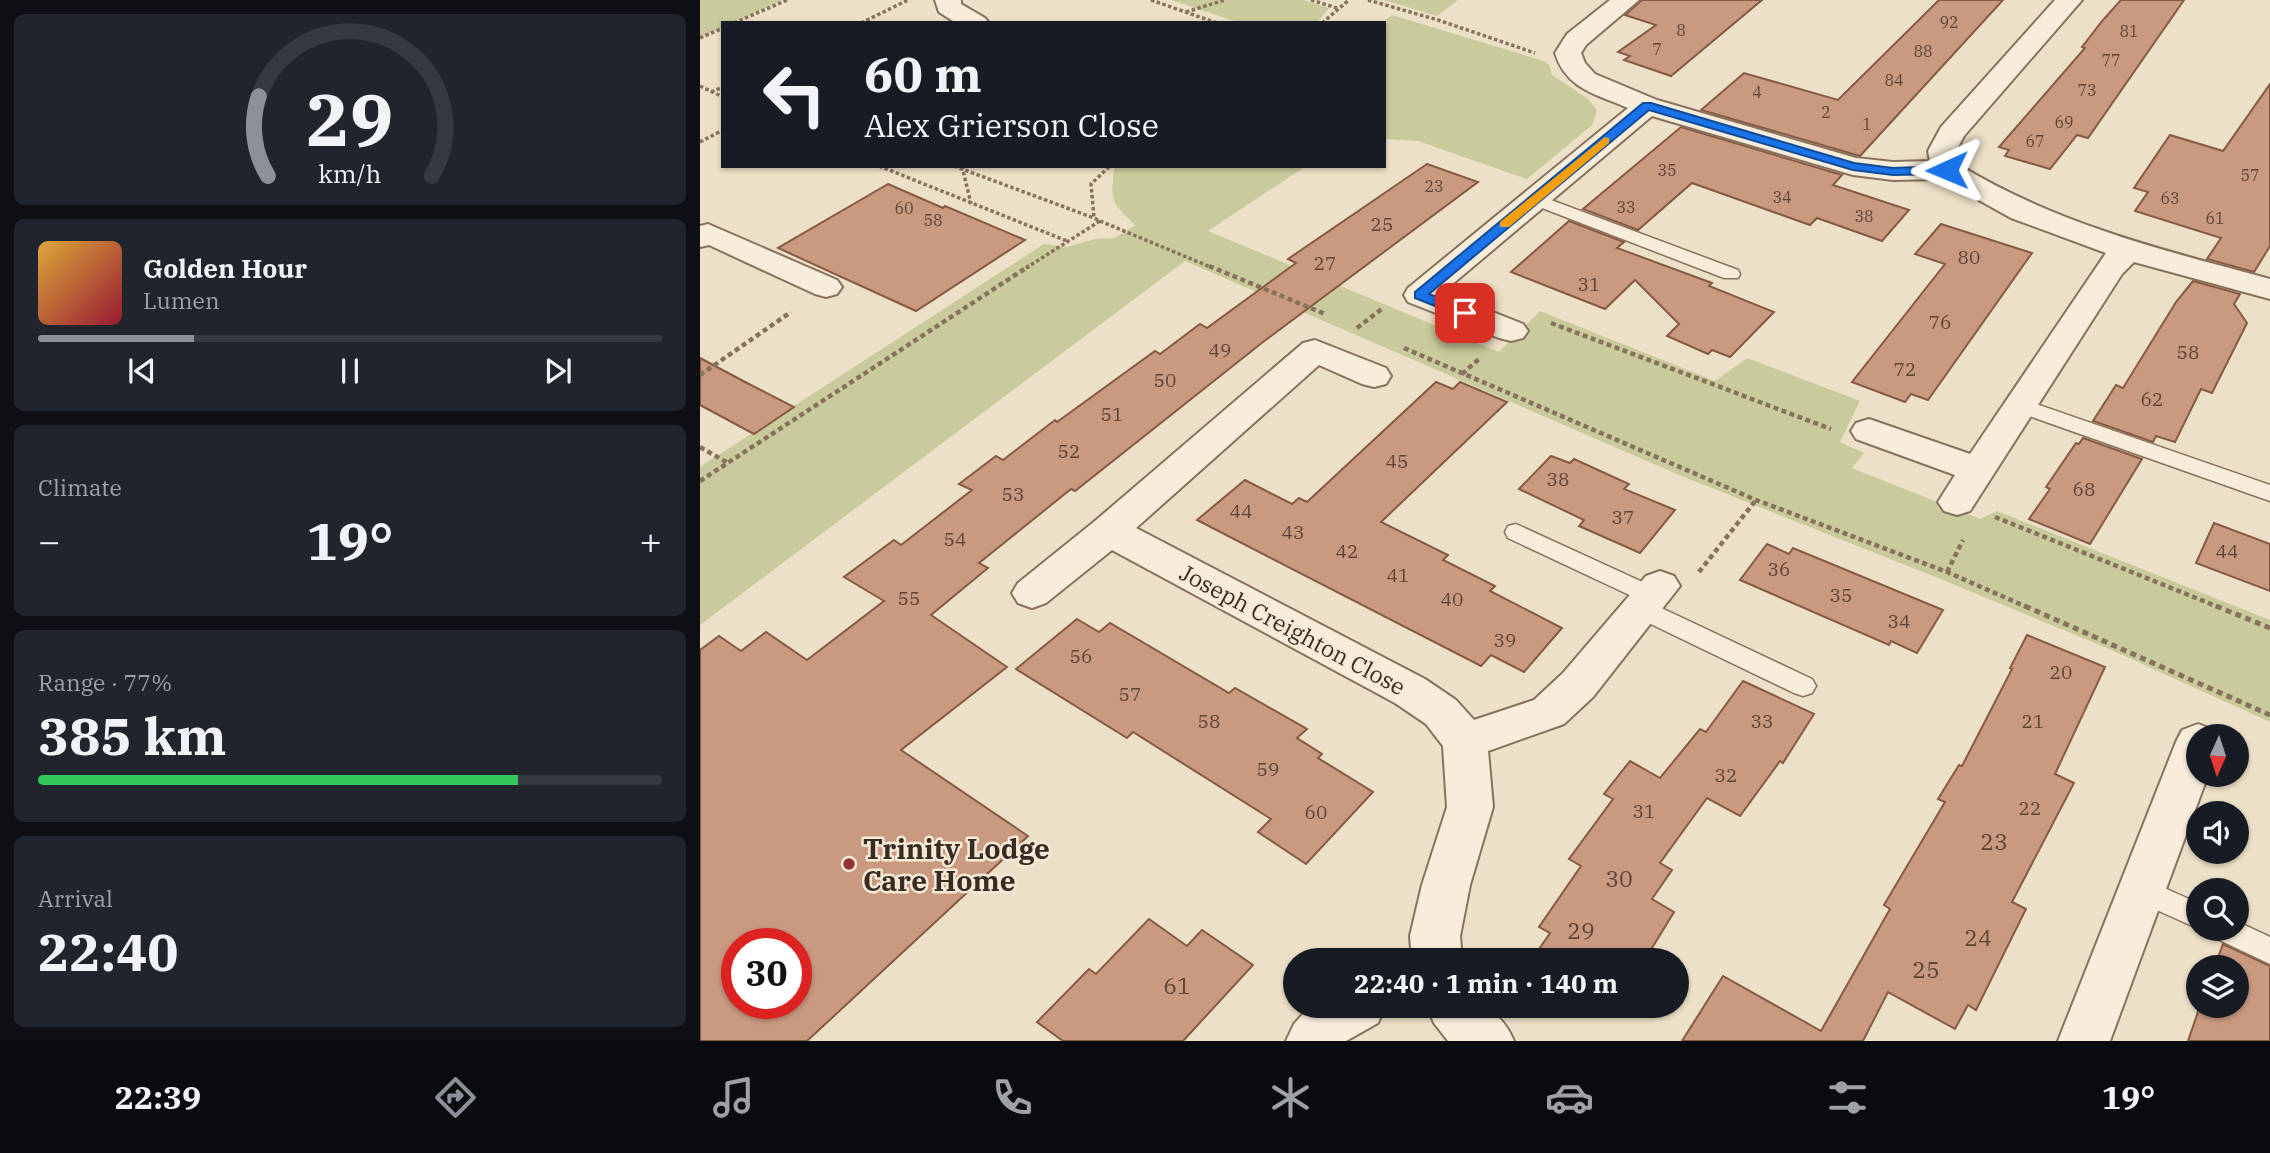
<!DOCTYPE html>
<html lang="en">
<head>
<meta charset="utf-8">
<style>
  :root { --surface:#171b24; --page:#20242c; --text:#f1f3f6; --muted:#9ea1a6; --line:#363941; --accent:#8c9099 }
  body { margin:0; font-family:"IBM Plex Serif",serif; background:var(--page); color:var(--text); height:100vh; display:flex; flex-direction:column; font-size:26px; white-space:nowrap }
  * { box-sizing:border-box; margin:0 }
  p { font-size:23px; color:var(--muted) }
  .icon { flex:none; width:38px; height:38px; fill:none; stroke:currentColor; stroke-width:2; stroke-linecap:round; stroke-linejoin:round }
  .map { position:relative; flex:1; overflow:hidden }
  .details { display:flex; flex-direction:column; gap:14px; padding:14px; background:#0d0f14; width:700px }
  .details>* { flex:none }
  .banner { position:absolute; left:21px; top:21px; width:665px; height:147px; border-radius:0px; box-shadow:0 2px 5px #0004; background:#171b24; color:var(--text); overflow:hidden }
  .needle { width:46px; rotate:183deg }
  .tools { position:absolute; left:1486px; top:724px; display:grid; gap:14px }
  .tools a { display:grid; place-items:center; width:63px; height:63px; border-radius:50%; background:var(--surface); box-shadow:0 2px 5px #0004; font-size:35px }
  .speed { position:absolute; left:21px; top:928px; display:flex; gap:14px; font-size:35px; font-weight:700; text-align:center }
  .speed>* { display:grid; place-content:center; width:91px; height:91px; border-radius:50%; background:var(--surface); box-shadow:0 2px 5px #0004; line-height:1 }
  .speed .limit { border:10px solid #d22; background:#fff; color:#111 }
  .pin { position:absolute; display:grid; place-items:center; width:60px; height:60px; color:#fff; margin:-30px; border-radius:14px; box-shadow:0 4px 10px #0006 }
  .me { position:absolute; width:77px; margin:-38px; rotate:269deg; stroke-linejoin:round; filter:drop-shadow(0 0 5px #0008) }
  .turn { display:flex; align-items:center; gap:24px; height:147px; padding:0 28px; font-size:32px }
  .turn .icon { width:91px; height:91px; stroke-width:2.5 }
  .turn b { display:block; font-size:49px; line-height:60px }
  .big { font-size:52px; font-weight:700; line-height:1.1 }
  .details .tile { flex:1; display:flex; flex-direction:column; justify-content:center; gap:10px; min-width:0; padding:0 24px; border-radius:10px; background:var(--page) }
  .details .dial { align-items:center; gap:0 }
  .dial svg { height:182px; overflow:visible; fill:none; stroke:var(--line); stroke-width:7; stroke-linecap:round; text-anchor:middle }
  .dial text { fill:var(--text); stroke:none }
  .song { display:flex; align-items:center; gap:21px }
  .cover { width:84px; height:84px; border-radius:10px; background:linear-gradient(135deg,hsl(40 70% 55%),hsl(350 70% 35%)) }
  .played { height:7px; border-radius:4px; background:linear-gradient(90deg,var(--accent) 25%,var(--line) 25%) }
  .keys { display:flex; justify-content:space-around; direction:ltr }
  .heat { display:flex; justify-content:space-between; align-items:center; font-size:38px; direction:ltr }
  .charge { height:10px; border-radius:5px; background:linear-gradient(90deg,#34c759 77%,var(--line) 0) }
  .trip { position:absolute; left:583px; top:948px; width:406px; height:70px; border-radius:35px; background:var(--surface); box-shadow:0 2px 5px #0004; font-weight:700; line-height:70px; text-align:center }
  .tab-bar { display:flex; height:112px; justify-content:space-around; align-items:center; background:#090b0e; color:var(--muted) }
  .tab-bar .icon { width:49px; height:49px }
  .tab-bar .active { color:var(--accent) }
  .tab-bar b { font-size:32px; color:var(--text) }
  main { display:flex; flex:1; min-height:0 }
  .map>svg:first-child { display:block }
</style>
</head>
<body>
<main>
<section class="details">
<div class="tile dial"><svg viewBox="0 0 100 80">
<path d="M14 69A42 42 0 1 1 86 69"/>
<path d="M14 69A42 42 0 0 1 10 34" stroke="#8c9099"/>
<text x="50" y="56" font-size="32" font-weight="700">29</text>
<text x="50" y="72" font-size="11">km/h</text>
</svg></div>
<div class="tile">
<div class="song"><i class="cover"></i><div><b>Golden Hour</b><p>Lumen</p></div></div>
<div class="played"></div>
<div class="keys"><svg class="icon" aria-label="previous" viewBox="0 0 24 24"><path d="M18 5L8 12l10 7zM5 5v14"/></svg><svg class="icon" aria-label="pause" viewBox="0 0 24 24"><path d="M8 5v14M16 5v14"/></svg><svg class="icon" aria-label="next" viewBox="0 0 24 24"><path d="M6 5l10 7-10 7zM19 5v14"/></svg></div>
</div>
<div class="tile"><p>Climate</p>
<div class="heat"><a>−</a><b class="big">19°</b><a>+</a></div>
</div>
<div class="tile"><p>Range · 77%</p><b class="big">385 km</b><div class="charge"></div></div>
<div class="tile"><p>Arrival</p><b class="big">22:40</b></div>
</section>
<div class="map">
<svg width="1570" height="1041" viewBox="0 0 1570 1041">
  <rect width="100%" height="100%" fill="#ede0c8"/>
  <!-- green -->
  <g fill="#c9cb9c">
    <path d="M0 0H83L31 23H23V27L0 37Z"/>
    <path d="M471 0H603L629 8 617 23H540Z"/>
    <path d="M684 0H758L737 16Z"/>
    <path d="M692 15 844 61 849 65 852 75 887 98 897 110 892 125 827 179 718 141 684 139V23H681Z"/>
    <path d="M418 166H606L508 231 799 352 840 311 1015 381 1047 358 1160 401 1140 442 1164 453 1152 468 1280 519 1297 511 1570 620V722L1407 648 1238 578 984 477 485 261 0 625V467L344 244 367 247 395 239 415 238 435 225C412 202 410 203 414 169Z"/>
  </g>
  <!-- building -->
  <g fill="#c99980" stroke="#875a44" stroke-width="2" fill-rule="evenodd">
    <path d="M942 0H1062L971 76 924 60 930 56 918 52 956 25 925 15Z"/>
    <path d="M1239 0H1303L1160 156 1001 110 1044 73 1138 100Z"/>
    <path d="M1421 0H1484L1388 138 1377 135 1350 169 1305 156 1309 150 1299 147 1385 48 1382 47 1403 20Z"/>
    <path d="M1570 84V246L1554 272 1507 259 1521 238 1435 211 1448 192 1434 188 1470 135 1523 151Z"/>
    <path d="M981 127 1142 175 1133 185 1209 210 1182 241 1117 218 1110 225 992 183 938 230 883 209Z"/>
    <path d="M727 164 778 182 563 342 375 491 371 489 279 563 288 568 231 615 307 667 201 750 328 836 107 1041H0V650L19 636 41 651 66 632 107 660 184 601 144 577 194 540 201 545 272 490 259 484 296 456 303 460 355 420 357 422 455 351 460 354 500 324 507 328 596 263 588 259ZM37 943H96V1003H37Z"/>
    <path d="M188 184 243 208 245 206 325 240 216 311 78 248Z"/>
    <path d="M869 221 924 242 917 248 1012 283 1009 286 1074 312 1030 357 1012 350 1008 354 967 336 979 324 935 280 905 309 811 272Z"/>
    <path d="M1241 224 1332 253 1228 400 1211 394 1205 402 1152 382 1245 264 1215 254Z"/>
    <path d="M1493 281 1540 294 1534 304 1547 323 1512 393 1501 389 1475 442 1456 436 1453 442 1393 421 1416 385 1423 388 1476 302Z"/>
    <path d="M0 358 47 383 94 407 54 434 0 405Z"/>
    <path d="M736 382 753 389 760 382 807 402 681 522 748 555 743 560 795 586 790 591 862 628 824 672 791 655 781 666 497 520 545 480 592 504 599 498 607 502Z"/>
    <path d="M1383 438 1442 459 1390 544 1329 519 1350 489 1346 487 1376 443 1379 444Z"/>
    <path d="M851 456 870 463 874 459 929 484 924 489 975 510 940 553 879 526 884 520 819 489Z"/>
    <path d="M1514 523 1570 544V591L1496 563Z"/>
    <path d="M1067 544 1089 554 1093 548 1243 610 1217 653 1191 641 1189 645 1040 580Z"/>
    <path d="M377 619 399 632 410 623 529 693 535 688 607 729 597 738 622 754 618 758 673 792 606 864 558 832 571 819 433 732 427 738 316 669Z"/>
    <path d="M1327 635 1405 667 1355 774 1374 783 1312 902 1326 909 1276 1010 1268 1005 1255 1029 1188 992 1163 1041H982L1023 976 1121 1031 1190 909 1184 905 1245 802 1238 799 1259 765 1262 766 1312 669 1310 668Z"/>
    <path d="M1043 681 1114 714 1083 763 1080 761 1040 816 1007 798 960 863 972 870 952 899 974 912 944 961H837V952L850 933 839 927 881 866 869 859 913 799 904 794 930 761 960 778 1000 729 1006 732Z"/>
    <path d="M449 919 487 946 502 930 553 965 483 1041H363L337 1022 389 969 396 974Z"/>
    <path d="M1523 944 1570 966V1041H1488L1500 1006H1536V968H1514Z"/>
  </g>
  <g fill="none" stroke-linecap="round" stroke-linejoin="round">
    <!-- service casing -->
    <g stroke="#88725e" stroke-width="3">
      <g id="service">
        <path d="M835 194 1038 270 1040 274 1038 278H1024L829 203 826 199Z"/>
        <path d="M1319 398 1570 485V501L1312 410 1309 405 1312 400Z"/>
        <path d="M816 524 960 590 964 596 960 602 953 604 1112 679 1116 686 1112 693 1103 696 1094 693 932 615 929 609 932 603 940 600 808 538 805 532 808 526Z"/>
        <path d="M1442 878 1498 903 1499 929 1432 899 1428 890 1432 881Z"/>
        <path d="M1536 921 1570 937V964L1515 938 1511 929H1536Z"/>
      </g>
    </g>
    <!-- minor casing -->
    <g stroke="#88725e" stroke-width="4">
      <g id="minor">
        <path d="M235 0H261V4L285 18 289 23H256L239 12Z"/>
        <path d="M910 0H939L886 45 881 53 885 63 895 74 957 100 1156 158 1193 162 1230 161 1228 151 1241 127 1355 0H1382L1264 136 1256 151 1261 166C1357 224 1462 250 1570 279V299L1434 262 1422 274 1270 511 1257 515 1244 511 1238 502 1255 475 1156 439 1151 431 1156 423 1169 419 1270 454 1406 253 1311 218 1241 179 1193 180 1153 175 952 116 743 292 823 324 828 331 823 338 811 341 799 338 708 302 704 295 708 288 928 108C896 94 866 89 855 53L867 34Z"/>
        <path d="M8 224 137 280 142 287 137 294 126 297 115 294 9 245 0 247V226Z"/>
        <path d="M615 340 686 368 691 376 686 384 674 387 662 384 619 365 436 528 725 679 756 700 774 720 834 700 863 673 946 576 960 571 974 576 980 586 893 697 864 724 788 751 793 807 770 885 760 936 762 961H712L710 936 722 885 747 807 743 746 726 724 695 703 412 550 346 603 332 608 318 603 312 593 318 583 395 521 603 343Z"/>
        <path d="M1498 724 1514 730 1517 737H1498V775H1508L1410 1041H1358L1476 742 1482 730Z"/>
        <path d="M610 1006H685L678 1023 646 1041H586L594 1024Z"/>
        <path d="M727 1006C767 1006 795 997 814 1041H748L734 1023Z"/>
      </g>
    </g>
    <!-- path-far2 -->
    <g stroke="#88725e" stroke-width="3.5" stroke-dasharray="3.5 2.5" stroke-linecap="butt">
      <path d="M451 0 517 23"/>
      <path d="M611 0 637 8"/>
      <path d="M668 0 738 20 835 53"/>
      <path d="M486 12 525 0"/>
      <path d="M34 23 87 0"/>
      <path d="M161 23 208 0"/>
      <path d="M622 23 649 0"/>
      <path d="M0 38 23 28"/>
      <path d="M0 86 23 97"/>
      <path d="M11 92 23 87"/>
      <path d="M0 142 23 130"/>
      <path d="M179 166 367 241"/>
      <path d="M254 166 394 218"/>
      <path d="M262 166 271 204"/>
      <path d="M400 221 513 268"/>
      <path d="M326 268 400 221 394 218 391 184 410 166"/>
    </g>
    <!-- path-far1 -->
    <g stroke="#88725e" stroke-width="4.5" stroke-dasharray="5 3.5" stroke-linecap="butt">
      <path d="M509 266 625 314"/>
      <path d="M851 323 1131 429"/>
      <path d="M657 328 683 308"/>
      <path d="M704 348 1056 500 1247 572 1329 608"/>
      <path d="M762 374 780 358"/>
      <path d="M0 375 91 312"/>
      <path d="M0 447 28 463"/>
      <path d="M0 481 329 266"/>
      <path d="M1295 517 1521 608"/>
      <path d="M999 572 1056 500"/>
      <path d="M1247 572 1263 540"/>
    </g>
    <!-- path -->
    <g stroke="#88725e" stroke-width="5" stroke-dasharray="6 4.5" stroke-linecap="butt">
      <path d="M1325 606 1570 715"/>
      <path d="M1516 606 1570 628"/>
    </g>
    <!-- service -->
    <use href="#service" fill="#f8eddb" fill-rule="evenodd"/>
    <!-- minor -->
    <use href="#minor" fill="#f8eddb" fill-rule="evenodd"/>
  </g>
  <!-- route -->
  <path fill="#1a73e8" stroke="#114b97" stroke-width="2" d="M943 103H951L1154 163 1193 168 1247 166 1253 170 1247 174 1193 175 1153 170 949 110 729 294 770 310V316H760L715 298V292Z"/>
  <!-- slow -->
  <path fill="#f59e0b" d="M905 137 909 138V143L809 227H800V222Z"/>
  <!-- markers -->
  <circle fill="#953037" stroke="#f5ead7" stroke-width="2.5" cx="149" cy="864" r="7"/>
  <g text-anchor="middle" dominant-baseline="central" stroke-width="5" stroke-linejoin="round" paint-order="stroke">
    <!-- far-number labels -->
    <g font-size="16" fill="#5d4639">
      <text x="1249" y="22">92</text>
      <text x="981" y="30">8</text>
      <text x="1429" y="31">81</text>
      <text x="957" y="49">7</text>
      <text x="1223" y="51">88</text>
      <text x="1411" y="60">77</text>
      <text x="1194" y="80">84</text>
      <text x="1387" y="90">73</text>
      <text x="1057" y="92">4</text>
      <text x="1126" y="112">2</text>
      <text x="1364" y="122">69</text>
      <text x="1167" y="124">1</text>
      <text x="1335" y="141">67</text>
      <text x="967" y="170">35</text>
      <text x="1550" y="175">57</text>
      <text x="734" y="186">23</text>
      <text x="1082" y="197">34</text>
      <text x="1470" y="198">63</text>
      <text x="926" y="207">33</text>
      <text x="204" y="208">60</text>
      <text x="1164" y="216">38</text>
      <text x="1515" y="218">61</text>
      <text x="233" y="220">58</text>
    </g>
    <!-- number labels -->
    <g font-size="19" fill="#5d4639">
      <text x="682" y="224">25</text>
      <text x="1269" y="257">80</text>
      <text x="625" y="263">27</text>
      <text x="889" y="284">31</text>
      <text x="1240" y="322">76</text>
      <text x="520" y="350">49</text>
      <text x="1488" y="352">58</text>
      <text x="1205" y="369">72</text>
      <text x="465" y="380">50</text>
      <text x="1452" y="399">62</text>
      <text x="412" y="414">51</text>
      <text x="369" y="451">52</text>
      <text x="697" y="461">45</text>
      <text x="858" y="479">38</text>
      <text x="1384" y="489">68</text>
      <text x="313" y="494">53</text>
      <text x="541" y="511">44</text>
      <text x="923" y="517">37</text>
      <text x="593" y="532">43</text>
      <text x="255" y="539">54</text>
      <text x="647" y="551">42</text>
      <text x="1527" y="551">44</text>
      <text x="1079" y="569">36</text>
      <text x="698" y="575">41</text>
      <text x="1141" y="595">35</text>
      <text x="209" y="598">55</text>
      <text x="752" y="599">40</text>
      <text x="1199" y="621">34</text>
      <text x="805" y="640">39</text>
      <text x="381" y="656">56</text>
      <text x="1361" y="672">20</text>
      <text x="430" y="694">57</text>
      <text x="509" y="721">58</text>
      <text x="1062" y="721">33</text>
      <text x="1333" y="721">21</text>
      <text x="568" y="769">59</text>
      <text x="1026" y="775">32</text>
      <text x="1330" y="808">22</text>
      <text x="944" y="811">31</text>
      <text x="616" y="812">60</text>
    </g>
    <!-- street labels -->
    <g font-size="23" fill="#392b21" stroke="#f5ead7">
      <text transform="translate(593 629) rotate(28)">Joseph Creighton Close</text>
    </g>
    <!-- near-number labels -->
    <g font-size="23" fill="#5d4639">
      <text x="1294" y="841">23</text>
      <text x="919" y="878">30</text>
      <text x="881" y="930">29</text>
      <text x="1278" y="937">24</text>
      <text x="1226" y="969">25</text>
      <text x="477" y="985">61</text>
    </g>
    <!-- near-poi labels -->
    <g font-size="28" font-weight="bold" fill="#392b21" stroke="#f5ead7" text-anchor="start">
      <text x="163" y="848">Trinity Lodge<tspan x="163" dy="32">Care Home</tspan></text>
    </g>
  </g>
</svg>
<div class="tools">
<a><svg class="needle" viewBox="-14 -14 28 28"><path d="M0-13l5 13h-10z" fill="#e53935"/><path d="M0 13l5-13h-10z" fill="#9ea1a6"/></svg></a>
<a><svg class="icon" aria-label="sound" viewBox="0 0 24 24"><path d="M4 9h4l5-4v14l-5-4H4zM17 9q2 3 0 6"/></svg></a>
<a><svg class="icon" aria-label="search" viewBox="0 0 24 24"><circle cx="10" cy="10" r="6"/><path d="M15 15l6 6"/></svg></a>
<a><svg class="icon" aria-label="layers" viewBox="0 0 24 24"><path d="M12 4l9 5-9 5-9-5zM3 14l9 5 9-5"/></svg></a>
</div>
<div class="speed"><div class="limit">30</div></div>
<div class="pin" style="left:765px;top:313px;background:#d93025"><svg class="icon" aria-label="arrive" viewBox="0 0 24 24"><path d="M6 21V4h12l-3 4 3 4H6"/></svg></div>
<svg class="me" style="left:1247px;top:170px" viewBox="-20 -20 40 40"><path d="M0-17L14 15 0 8-14 15z" fill="#1a73e8" stroke="#fff" stroke-width="4"/></svg>
<div class="trip">22:40 · 1 min · 140 m</div>
<div class="banner">
<div class="turn"><svg class="icon" aria-label="left" viewBox="0 0 24 24"><path d="M17 20v-9H6M10 6l-5 5 5 5"/></svg><div><b>60 m</b>Alex Grierson Close</div></div>
</div>
</div>
</main>
<nav class="tab-bar">
<b>22:39</b>
<svg class="icon active" aria-label="directions" viewBox="0 0 24 24"><path d="M12 3l9 9-9 9-9-9zM9 14v-3h6M13 9l2 2-2 2"/></svg>
<svg class="icon" aria-label="music" viewBox="0 0 24 24"><path d="M9 18V5l10-2v13"/><circle cx="6" cy="18" r="3"/><circle cx="16" cy="16" r="3"/></svg>
<svg class="icon" aria-label="phone" viewBox="0 0 24 24"><path d="M5 4h4l2 5-3 2q2 4 5 5l2-3 5 2v4C11 20 4 13 5 4z"/></svg>
<svg class="icon" aria-label="climate" viewBox="0 0 24 24"><path d="M12 3v18M4 7l16 10M4 17L20 7"/></svg>
<svg class="icon" aria-label="car" viewBox="0 0 24 24"><path d="M5 17H2v-5l4-1 3-4h7l3 4 3 1v5h-3M9 17h6M6 11h13"/><circle cx="7" cy="17" r="2"/><circle cx="17" cy="17" r="2"/></svg>
<svg class="icon" aria-label="filters" viewBox="0 0 24 24"><path d="M4 7h16M4 17h16"/><circle cx="9" cy="7" r="2"/><circle cx="15" cy="17" r="2"/></svg>
<b>19°</b>
</nav>
</body>
</html>
